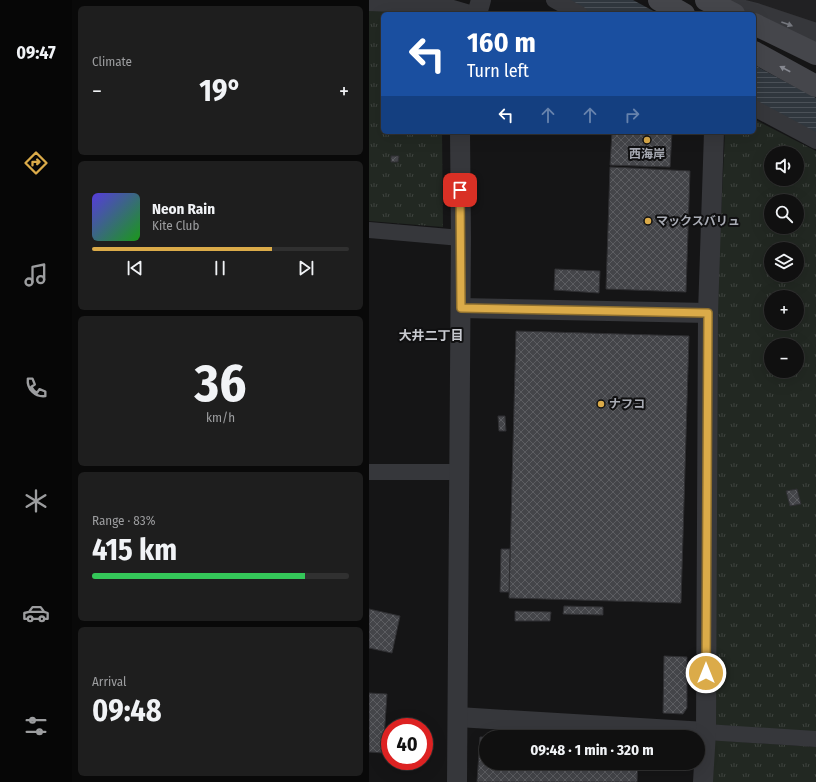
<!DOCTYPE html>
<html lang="en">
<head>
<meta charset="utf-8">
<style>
  :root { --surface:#101010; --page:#1e1e1e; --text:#f1f3f6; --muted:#9c9d9f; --line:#303030; --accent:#dbab49 }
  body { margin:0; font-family:"Fira Sans Condensed","Noto Sans JP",sans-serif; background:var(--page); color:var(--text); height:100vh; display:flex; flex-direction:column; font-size:15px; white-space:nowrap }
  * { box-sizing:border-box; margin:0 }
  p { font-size:13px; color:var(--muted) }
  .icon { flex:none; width:22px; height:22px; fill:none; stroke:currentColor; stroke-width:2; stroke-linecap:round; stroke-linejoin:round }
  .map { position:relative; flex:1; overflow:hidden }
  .sheet { display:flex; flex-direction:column; gap:6px; padding:6px; background:#090909; width:297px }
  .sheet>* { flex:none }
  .top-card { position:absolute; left:12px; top:12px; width:375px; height:122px; border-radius:6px; box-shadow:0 4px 16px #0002,0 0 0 1px var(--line); background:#1a4fa0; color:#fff; overflow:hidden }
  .controls { position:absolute; left:395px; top:146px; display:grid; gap:8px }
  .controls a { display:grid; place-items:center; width:40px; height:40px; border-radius:50%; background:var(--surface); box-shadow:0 4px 16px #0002,0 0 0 1px var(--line); font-size:20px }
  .speed { position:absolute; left:12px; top:718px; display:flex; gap:8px; font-size:20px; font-weight:700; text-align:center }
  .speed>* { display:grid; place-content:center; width:52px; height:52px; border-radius:50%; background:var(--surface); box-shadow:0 4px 16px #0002,0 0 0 1px var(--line); line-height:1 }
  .speed .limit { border:6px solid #d22; background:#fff; color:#111 }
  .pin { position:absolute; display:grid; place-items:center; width:34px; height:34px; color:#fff; margin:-17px; border-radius:8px; box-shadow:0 2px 6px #0006 }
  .me { position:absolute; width:44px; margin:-22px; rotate:0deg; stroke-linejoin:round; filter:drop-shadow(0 0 3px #0008) }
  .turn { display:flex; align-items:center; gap:14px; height:84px; padding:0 20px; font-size:18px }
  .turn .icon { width:52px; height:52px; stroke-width:2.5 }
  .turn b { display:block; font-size:28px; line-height:34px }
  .lanes { display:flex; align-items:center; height:38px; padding:0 20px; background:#0003; justify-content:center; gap:20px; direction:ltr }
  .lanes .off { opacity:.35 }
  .big { font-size:30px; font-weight:700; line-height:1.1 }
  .sheet .card { flex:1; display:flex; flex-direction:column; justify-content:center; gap:6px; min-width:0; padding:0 14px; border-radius:6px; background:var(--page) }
  .sheet .dial { align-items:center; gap:0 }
  .dial b { font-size:52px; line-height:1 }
  .song { display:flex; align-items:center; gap:12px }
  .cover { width:48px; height:48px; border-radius:6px; background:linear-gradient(135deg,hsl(250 70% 55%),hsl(120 70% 35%)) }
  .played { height:4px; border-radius:2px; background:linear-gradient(90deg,var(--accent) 70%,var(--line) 70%) }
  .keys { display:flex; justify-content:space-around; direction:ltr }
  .heat { display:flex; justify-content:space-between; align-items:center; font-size:22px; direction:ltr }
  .charge { height:6px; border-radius:3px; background:linear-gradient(90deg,#34c759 83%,var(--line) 0) }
  .trip { position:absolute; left:110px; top:730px; width:226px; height:40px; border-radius:20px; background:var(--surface); box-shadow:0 4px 16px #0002,0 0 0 1px var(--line); font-weight:700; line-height:40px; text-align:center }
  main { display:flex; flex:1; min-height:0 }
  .tab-bar { display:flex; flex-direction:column; width:72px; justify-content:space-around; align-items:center; background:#060606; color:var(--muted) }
  .tab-bar .icon { width:28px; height:28px }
  .tab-bar .selected { color:var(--accent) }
  .tab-bar b { font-size:18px; color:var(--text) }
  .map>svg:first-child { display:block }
</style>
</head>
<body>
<main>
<nav class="tab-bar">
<b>09:47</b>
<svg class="icon selected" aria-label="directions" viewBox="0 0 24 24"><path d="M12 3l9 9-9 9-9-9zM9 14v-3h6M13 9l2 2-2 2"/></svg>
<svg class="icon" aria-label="music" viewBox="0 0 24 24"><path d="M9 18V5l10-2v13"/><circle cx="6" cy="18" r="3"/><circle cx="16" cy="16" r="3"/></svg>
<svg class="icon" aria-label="phone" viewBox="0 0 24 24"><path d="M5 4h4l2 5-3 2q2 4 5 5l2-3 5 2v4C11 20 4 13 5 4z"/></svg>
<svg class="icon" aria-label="climate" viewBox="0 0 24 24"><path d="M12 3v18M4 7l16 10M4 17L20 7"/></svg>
<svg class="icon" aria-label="car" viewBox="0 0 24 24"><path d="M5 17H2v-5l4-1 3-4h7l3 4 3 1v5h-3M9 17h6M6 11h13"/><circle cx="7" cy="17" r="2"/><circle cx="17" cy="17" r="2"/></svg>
<svg class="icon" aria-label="filters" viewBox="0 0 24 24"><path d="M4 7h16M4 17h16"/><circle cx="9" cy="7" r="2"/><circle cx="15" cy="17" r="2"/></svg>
</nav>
<section class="sheet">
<div class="card"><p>Climate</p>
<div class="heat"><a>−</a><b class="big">19°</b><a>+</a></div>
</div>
<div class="card">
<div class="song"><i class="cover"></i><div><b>Neon Rain</b><p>Kite Club</p></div></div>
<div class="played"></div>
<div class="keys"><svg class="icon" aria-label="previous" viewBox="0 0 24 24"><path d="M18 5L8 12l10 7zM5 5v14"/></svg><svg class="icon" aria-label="pause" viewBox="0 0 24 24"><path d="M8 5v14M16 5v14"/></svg><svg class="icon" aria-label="next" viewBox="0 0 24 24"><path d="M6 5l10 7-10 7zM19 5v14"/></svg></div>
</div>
<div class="card dial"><b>36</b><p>km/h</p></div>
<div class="card"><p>Range · 83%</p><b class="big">415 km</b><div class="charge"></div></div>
<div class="card"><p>Arrival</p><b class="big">09:48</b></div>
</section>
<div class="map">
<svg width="447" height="782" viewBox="0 0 447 782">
  <defs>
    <pattern id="park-tufts" width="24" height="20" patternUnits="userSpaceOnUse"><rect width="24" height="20" fill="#222822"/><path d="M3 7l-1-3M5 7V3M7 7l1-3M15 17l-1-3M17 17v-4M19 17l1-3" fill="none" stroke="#3f4440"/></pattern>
    <pattern id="water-rules" width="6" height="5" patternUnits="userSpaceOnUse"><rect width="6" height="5" fill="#30373e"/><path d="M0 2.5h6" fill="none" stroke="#4b5158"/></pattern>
    <pattern id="building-cross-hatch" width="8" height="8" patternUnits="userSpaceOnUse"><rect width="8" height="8" fill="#444549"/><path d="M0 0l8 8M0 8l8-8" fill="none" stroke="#5c5d61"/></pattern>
  </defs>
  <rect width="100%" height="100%" fill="#151516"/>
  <!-- built -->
  <path fill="#212123" d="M376 0H447V36Z"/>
  <!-- park -->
  <g fill="url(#park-tufts)" fill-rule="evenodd">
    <path d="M0 10 54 14H14V132H73L74 227 0 221Z"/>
    <path d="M385 119 447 151V732L345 725 347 321 356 132H385ZM402 153H428V179H402ZM402 201H428V227H402ZM402 249H428V275H402ZM402 297H428V323H402ZM402 345H428V371H402Z"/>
    <path d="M345 740 447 747V782H344Z"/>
  </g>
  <!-- water -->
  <g fill="url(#water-rules)">
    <path d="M195 0H264L290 14H221Z"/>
    <path d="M385 65 447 98V135L385 102Z"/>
  </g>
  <!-- building -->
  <g fill="url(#building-cross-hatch)" stroke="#2f2f32">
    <path d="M243 132H303L301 167 241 165Z"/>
    <path d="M22 156H30L29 162H22Z"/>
    <path d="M241 167 321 171 317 292 237 289Z"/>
    <path d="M186 269 231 271 230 293 185 290Z"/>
    <path d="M147 331 320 336 312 603 140 598Z"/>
    <path d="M129 416H136L137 431H130Z"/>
    <path d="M428 489 432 504 421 506 417 491Z"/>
    <path d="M132 549H141L140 592H131Z"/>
    <path d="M195 606 234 607V615L194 614Z"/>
    <path d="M0 609 31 616 23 653 0 648Z"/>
    <path d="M146 611 182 612 181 621H146Z"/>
    <path d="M295 656 318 657V708L314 714 294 713Z"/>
    <path d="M0 693 18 694 14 753 0 752Z"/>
    <path d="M111 737H117V763H269L268 782H108Z"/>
  </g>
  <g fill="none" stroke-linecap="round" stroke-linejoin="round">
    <!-- minor -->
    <g stroke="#36373b" stroke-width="16">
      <path d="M185 0 211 14"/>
      <path d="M0 3 77 6 104 14"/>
      <path d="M385 108 447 141"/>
      <path d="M0 230 92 238"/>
      <path d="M0 472H90"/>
      <path d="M337 732 447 739"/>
    </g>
    <!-- tertiary -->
    <g stroke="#36373b" stroke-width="20">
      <path d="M348 3 387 13 447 33"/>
      <path d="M108 14 112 0"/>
      <path d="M92 308 339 313"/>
      <path d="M89 717 337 732"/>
      <path d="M88 782 92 238 91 132"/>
      <path d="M334 782 337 732 339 313 345 132"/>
    </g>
    <!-- secondary -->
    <g stroke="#45464b" stroke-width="22">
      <path d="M290 0 315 14"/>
      <path d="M337 0 365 14"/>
      <path d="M385 24 447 54"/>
      <path d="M385 52 447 86"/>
    </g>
  </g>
  <!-- one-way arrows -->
  <defs><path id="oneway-solid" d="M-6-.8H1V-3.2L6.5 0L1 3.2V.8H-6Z"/></defs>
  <use fill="#75777e" href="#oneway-solid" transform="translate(418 24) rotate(20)"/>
  <use fill="#868890" href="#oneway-solid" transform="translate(416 69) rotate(-152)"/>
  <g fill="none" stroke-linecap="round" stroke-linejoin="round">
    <!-- route casing -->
    <g stroke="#8e6f2f" stroke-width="10">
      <path id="route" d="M91 190 92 308 339 313 337 673"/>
    </g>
    <!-- route -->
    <use href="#route" stroke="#dbab49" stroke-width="7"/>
  </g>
  <!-- markers -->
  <g fill="#dbab49" stroke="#101011" stroke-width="1.5">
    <circle cx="278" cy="140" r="4"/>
    <circle cx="279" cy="221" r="4"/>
    <circle cx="232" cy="404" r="4"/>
  </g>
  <g text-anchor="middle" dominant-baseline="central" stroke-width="4" stroke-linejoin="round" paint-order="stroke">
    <!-- poi labels -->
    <g font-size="12" font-weight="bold" fill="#a9acb5" stroke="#101011" text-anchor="start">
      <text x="278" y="154" text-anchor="middle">西海岸</text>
      <text x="287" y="221">マックスバリュ</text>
      <text x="240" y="404">ナフコ</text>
    </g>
    <!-- neighbourhood labels -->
    <g font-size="13" font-weight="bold" fill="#c9cbd1" stroke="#101011">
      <text x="62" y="335">大井二丁目</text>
    </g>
  </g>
</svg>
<div class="controls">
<a><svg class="icon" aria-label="sound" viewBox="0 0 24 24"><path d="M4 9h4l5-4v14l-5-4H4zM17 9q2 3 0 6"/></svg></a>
<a><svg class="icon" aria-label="search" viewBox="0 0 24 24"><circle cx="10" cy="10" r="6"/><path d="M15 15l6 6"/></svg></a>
<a><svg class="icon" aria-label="layers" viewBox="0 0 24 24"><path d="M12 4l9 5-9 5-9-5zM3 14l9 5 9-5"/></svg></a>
<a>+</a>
<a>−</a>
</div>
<div class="speed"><div class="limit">40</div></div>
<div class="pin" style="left:91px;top:190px;background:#d93025"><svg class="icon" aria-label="arrive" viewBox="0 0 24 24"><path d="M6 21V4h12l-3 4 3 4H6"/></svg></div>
<svg class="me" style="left:337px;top:673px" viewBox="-20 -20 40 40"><circle r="17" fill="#dbab49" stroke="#fff" stroke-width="3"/><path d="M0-11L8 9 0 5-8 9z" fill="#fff"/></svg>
<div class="trip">09:48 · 1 min · 320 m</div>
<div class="top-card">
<div class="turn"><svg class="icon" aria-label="left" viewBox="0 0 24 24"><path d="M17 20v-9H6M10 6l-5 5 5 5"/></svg><div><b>160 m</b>Turn left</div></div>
<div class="lanes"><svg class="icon" aria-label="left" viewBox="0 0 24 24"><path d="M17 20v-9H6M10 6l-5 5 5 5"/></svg><svg class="icon off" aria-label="ahead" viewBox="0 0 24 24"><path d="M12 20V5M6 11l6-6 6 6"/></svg><svg class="icon off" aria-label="ahead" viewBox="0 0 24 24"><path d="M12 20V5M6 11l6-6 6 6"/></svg><svg class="icon off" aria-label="right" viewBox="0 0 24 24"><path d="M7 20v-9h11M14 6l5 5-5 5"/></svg></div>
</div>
</div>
</main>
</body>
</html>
